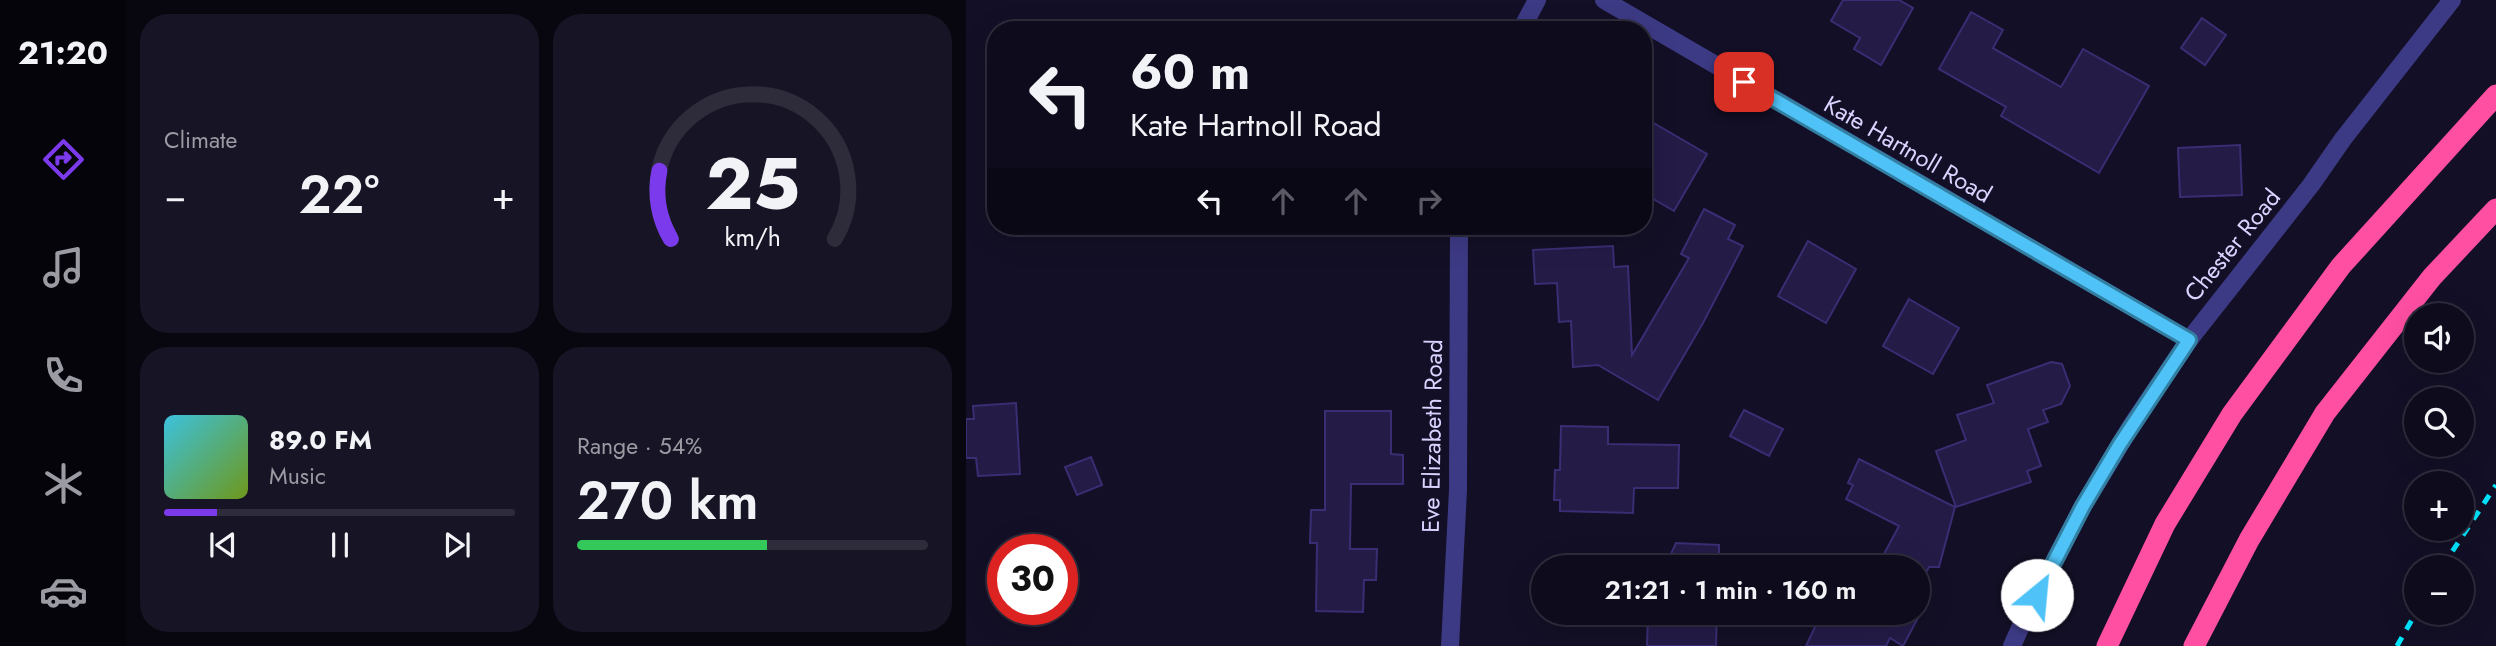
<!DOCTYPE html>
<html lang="en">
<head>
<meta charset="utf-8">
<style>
  body { margin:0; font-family:Jost,sans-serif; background:#171425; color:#f1f3f6; height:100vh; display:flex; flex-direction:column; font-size:26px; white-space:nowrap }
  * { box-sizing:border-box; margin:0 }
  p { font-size:23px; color:#9b9ba3 }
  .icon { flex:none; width:38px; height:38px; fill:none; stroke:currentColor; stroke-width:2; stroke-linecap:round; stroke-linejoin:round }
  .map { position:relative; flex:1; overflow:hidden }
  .drawer { display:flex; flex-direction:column; gap:14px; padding:14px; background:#08060f; width:840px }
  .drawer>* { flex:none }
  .hud { position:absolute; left:21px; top:21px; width:665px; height:214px; border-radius:28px; box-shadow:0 7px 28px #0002,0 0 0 2px #2e2b3b; background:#0e0b1c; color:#f1f3f6; overflow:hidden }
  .fabs { position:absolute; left:1438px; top:303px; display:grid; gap:14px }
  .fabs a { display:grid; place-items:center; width:70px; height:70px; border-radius:50%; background:#0e0b1c; box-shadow:0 7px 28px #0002,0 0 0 2px #2e2b3b; font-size:35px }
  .speed { position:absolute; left:21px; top:534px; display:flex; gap:14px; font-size:35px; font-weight:700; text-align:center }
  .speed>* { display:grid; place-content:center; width:91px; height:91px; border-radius:50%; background:#0e0b1c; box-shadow:0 7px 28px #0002,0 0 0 2px #2e2b3b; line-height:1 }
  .speed .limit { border:10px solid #d22; background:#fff; color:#111 }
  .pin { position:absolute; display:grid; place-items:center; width:60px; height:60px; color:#fff; margin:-30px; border-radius:14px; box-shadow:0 4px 10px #0006 }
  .me { position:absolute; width:77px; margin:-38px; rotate:28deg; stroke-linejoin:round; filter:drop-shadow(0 0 5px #0008) }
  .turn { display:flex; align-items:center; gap:24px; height:147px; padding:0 28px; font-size:32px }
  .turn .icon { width:91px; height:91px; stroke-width:2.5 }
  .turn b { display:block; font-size:49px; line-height:60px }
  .lanes { display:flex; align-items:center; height:66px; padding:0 28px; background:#0003; justify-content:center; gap:35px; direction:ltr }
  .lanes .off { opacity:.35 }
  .big { font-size:52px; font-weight:600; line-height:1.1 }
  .drawer .card { flex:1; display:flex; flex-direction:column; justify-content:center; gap:10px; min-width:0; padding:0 24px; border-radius:28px; background:#171425 }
  .drawer .dial { align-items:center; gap:0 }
  .dial svg { height:182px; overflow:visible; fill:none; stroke:#2e2b3b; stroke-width:7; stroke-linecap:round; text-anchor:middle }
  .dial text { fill:#f1f3f6; stroke:none }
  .song { display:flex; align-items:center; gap:21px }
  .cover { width:84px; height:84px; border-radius:10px; background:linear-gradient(135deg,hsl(190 70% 55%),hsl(80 70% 35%)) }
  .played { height:7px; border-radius:4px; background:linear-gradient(90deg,#7c3aed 15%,#2e2b3b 15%) }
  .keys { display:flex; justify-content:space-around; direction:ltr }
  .heat { display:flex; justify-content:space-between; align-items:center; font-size:38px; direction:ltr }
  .charge { height:10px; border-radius:5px; background:linear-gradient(90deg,#34c759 54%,#2e2b3b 0) }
  .drawer .tiles { flex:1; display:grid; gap:14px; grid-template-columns:repeat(2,1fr) }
  .trip { position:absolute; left:565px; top:555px; width:399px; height:70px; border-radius:35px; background:#0e0b1c; box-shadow:0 7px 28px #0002,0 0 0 2px #2e2b3b; font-weight:600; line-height:70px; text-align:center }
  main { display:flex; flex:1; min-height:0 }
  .tabs { display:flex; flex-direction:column; width:126px; justify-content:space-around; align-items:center; background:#06040b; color:#9b9ba3 }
  .tabs .icon { width:49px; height:49px }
  .tabs .active { color:#7c3aed }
  .tabs b { font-size:32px; color:#f1f3f6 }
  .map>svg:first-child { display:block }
</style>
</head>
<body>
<main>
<nav class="tabs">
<b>21:20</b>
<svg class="icon active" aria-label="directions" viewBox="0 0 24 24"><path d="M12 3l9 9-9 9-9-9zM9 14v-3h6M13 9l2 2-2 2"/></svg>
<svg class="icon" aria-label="music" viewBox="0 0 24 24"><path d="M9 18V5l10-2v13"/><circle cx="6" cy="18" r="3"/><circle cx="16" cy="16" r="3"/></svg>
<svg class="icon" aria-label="phone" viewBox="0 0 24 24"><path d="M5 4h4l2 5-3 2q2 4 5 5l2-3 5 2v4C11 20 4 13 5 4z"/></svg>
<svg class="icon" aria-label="climate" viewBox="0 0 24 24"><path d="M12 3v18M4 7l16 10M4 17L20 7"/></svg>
<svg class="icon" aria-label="car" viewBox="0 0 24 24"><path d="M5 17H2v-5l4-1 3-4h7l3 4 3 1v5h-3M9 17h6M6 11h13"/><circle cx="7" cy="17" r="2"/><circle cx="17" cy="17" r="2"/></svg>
</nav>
<section class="drawer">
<div class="tiles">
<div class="card"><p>Climate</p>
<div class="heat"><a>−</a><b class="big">22°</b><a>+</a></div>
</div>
<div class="card dial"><svg viewBox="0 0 100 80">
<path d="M14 69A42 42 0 1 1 86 69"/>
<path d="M14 69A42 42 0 0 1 9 39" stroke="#7c3aed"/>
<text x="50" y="56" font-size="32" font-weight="700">25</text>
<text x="50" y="72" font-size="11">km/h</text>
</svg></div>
<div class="card">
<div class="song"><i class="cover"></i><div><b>89.0 FM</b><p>Music</p></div></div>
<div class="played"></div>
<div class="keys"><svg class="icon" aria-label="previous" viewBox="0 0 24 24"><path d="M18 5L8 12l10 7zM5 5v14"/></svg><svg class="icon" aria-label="pause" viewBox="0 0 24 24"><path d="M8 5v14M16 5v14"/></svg><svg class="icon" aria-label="next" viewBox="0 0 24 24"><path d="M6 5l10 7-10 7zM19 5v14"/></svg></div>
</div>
<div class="card"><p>Range · 54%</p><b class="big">270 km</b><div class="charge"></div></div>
</div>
</section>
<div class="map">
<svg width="1530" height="646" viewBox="0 0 1530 646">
  <rect width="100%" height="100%" fill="#130f26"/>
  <!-- building -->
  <g fill="#241b47" stroke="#3b2d73" stroke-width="2">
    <path d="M877 0H933L947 8 915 65 888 49 894 38 865 21Z"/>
    <path d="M1005 12 1037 30 1027 48 1095 87 1117 49 1183 86 1133 173 1035 116 1040 107 973 69Z"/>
    <path d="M1236 18 1260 35 1239 65 1215 48Z"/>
    <path d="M686 122 741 154 708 211 677 193V136Z"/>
    <path d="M1274 145 1276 195 1214 197 1212 148Z"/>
    <path d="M738 209 769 225 762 239 777 246 737 323 692 400 632 365 607 367 605 321 593 322 591 283 569 284 567 250 647 246 648 267 662 266 666 355 723 258 715 254Z"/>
    <path d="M842 241 890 269 860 323 812 296Z"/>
    <path d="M943 299 993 328 967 374 917 346Z"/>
    <path d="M1085 362 1096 364 1104 386 1095 404 1077 410 1082 422 1062 429 1075 466 1061 471 1065 482 990 507 970 451 1000 440 991 415 1028 403 1021 385Z"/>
    <path d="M50 403 54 474 12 476 10 458H0V419H8L7 406Z"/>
    <path d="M778 410 817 429 803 456 764 436Z"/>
    <path d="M359 411H425V454L437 455V484H385L384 549H411L410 580H398L397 612 350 611 351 543H344L345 510H359Z"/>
    <path d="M595 426 642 427V444L713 445 712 488H668L667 513 594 511V500H588L589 470H594Z"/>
    <path d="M125 457 136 485 111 495 99 467Z"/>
    <path d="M893 459 989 507 973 567H963L952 587V567H911L933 526 880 499 887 485 882 483Z"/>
    <path d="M710 543 753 545V567H702V560Z"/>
    <path d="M682 612H751L750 646H681Z"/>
    <path d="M856 612H946L953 616 937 646 924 638 920 646H840Z"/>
  </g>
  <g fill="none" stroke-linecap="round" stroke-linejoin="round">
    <!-- minor -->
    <g stroke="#3d3a85" stroke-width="18">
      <path d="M638 0 1223 340"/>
      <path d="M555 30 571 0"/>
      <path d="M484 646 492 490 493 226"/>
      <path d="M1046 646 1059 617 1117 506 1167 423 1223 340 1345 185 1377 139 1486 0"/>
    </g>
    <!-- highway -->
    <g stroke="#ff4fa3" stroke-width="21">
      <path d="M1141 646 1199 524 1266 414 1375 266 1530 95"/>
      <path d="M1228 646 1283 540 1359 413 1466 277 1530 209"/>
    </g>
    <!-- rail -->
    <g stroke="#00e5ff" stroke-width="5" stroke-dasharray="10 9" stroke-linecap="butt">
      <path d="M1476 567 1530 485"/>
      <path d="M1431 646 1451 611"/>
    </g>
  </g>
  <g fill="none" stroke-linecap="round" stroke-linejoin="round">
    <defs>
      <path id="route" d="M778 82 1223 340 1154 444 1117 506 1071 595"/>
    </defs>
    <!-- route casing -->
    <use href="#route" stroke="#337fa1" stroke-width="18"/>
    <!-- route -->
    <use href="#route" stroke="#4fc3f7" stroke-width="12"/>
  </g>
  <g text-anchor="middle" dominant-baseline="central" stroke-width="7" stroke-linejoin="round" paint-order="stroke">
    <!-- street labels -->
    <g font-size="24" fill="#d9d4ff" stroke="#130f26">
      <text transform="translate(942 149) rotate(30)">Kate Hartnoll Road</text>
      <text transform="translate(1266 245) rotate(-51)">Chester Road</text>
      <text transform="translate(466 436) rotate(-89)">Eve Elizabeth Road</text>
    </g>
  </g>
</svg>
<div class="fabs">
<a><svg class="icon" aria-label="sound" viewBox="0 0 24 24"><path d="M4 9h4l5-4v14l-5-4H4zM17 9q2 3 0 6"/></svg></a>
<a><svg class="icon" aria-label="search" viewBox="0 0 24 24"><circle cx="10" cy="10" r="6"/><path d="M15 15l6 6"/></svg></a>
<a>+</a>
<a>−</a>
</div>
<div class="speed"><div class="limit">30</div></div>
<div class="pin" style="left:778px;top:82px;background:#d93025"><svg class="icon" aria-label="arrive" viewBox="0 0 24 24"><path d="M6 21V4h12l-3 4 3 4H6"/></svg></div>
<svg class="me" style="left:1071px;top:595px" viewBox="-20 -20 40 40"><circle r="19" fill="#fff"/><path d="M0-13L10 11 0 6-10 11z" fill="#4fc3f7"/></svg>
<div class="trip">21:21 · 1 min · 160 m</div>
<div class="hud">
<div class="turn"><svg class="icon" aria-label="left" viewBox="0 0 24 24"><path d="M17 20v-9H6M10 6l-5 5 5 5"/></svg><div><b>60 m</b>Kate Hartnoll Road</div></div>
<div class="lanes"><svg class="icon" aria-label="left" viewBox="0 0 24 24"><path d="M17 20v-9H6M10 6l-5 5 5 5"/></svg><svg class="icon off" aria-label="ahead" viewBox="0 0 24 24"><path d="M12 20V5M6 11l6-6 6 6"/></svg><svg class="icon off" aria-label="ahead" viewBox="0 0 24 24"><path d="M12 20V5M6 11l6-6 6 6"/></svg><svg class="icon off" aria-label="right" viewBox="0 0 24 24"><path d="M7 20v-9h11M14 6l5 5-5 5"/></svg></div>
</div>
</div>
</main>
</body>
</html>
